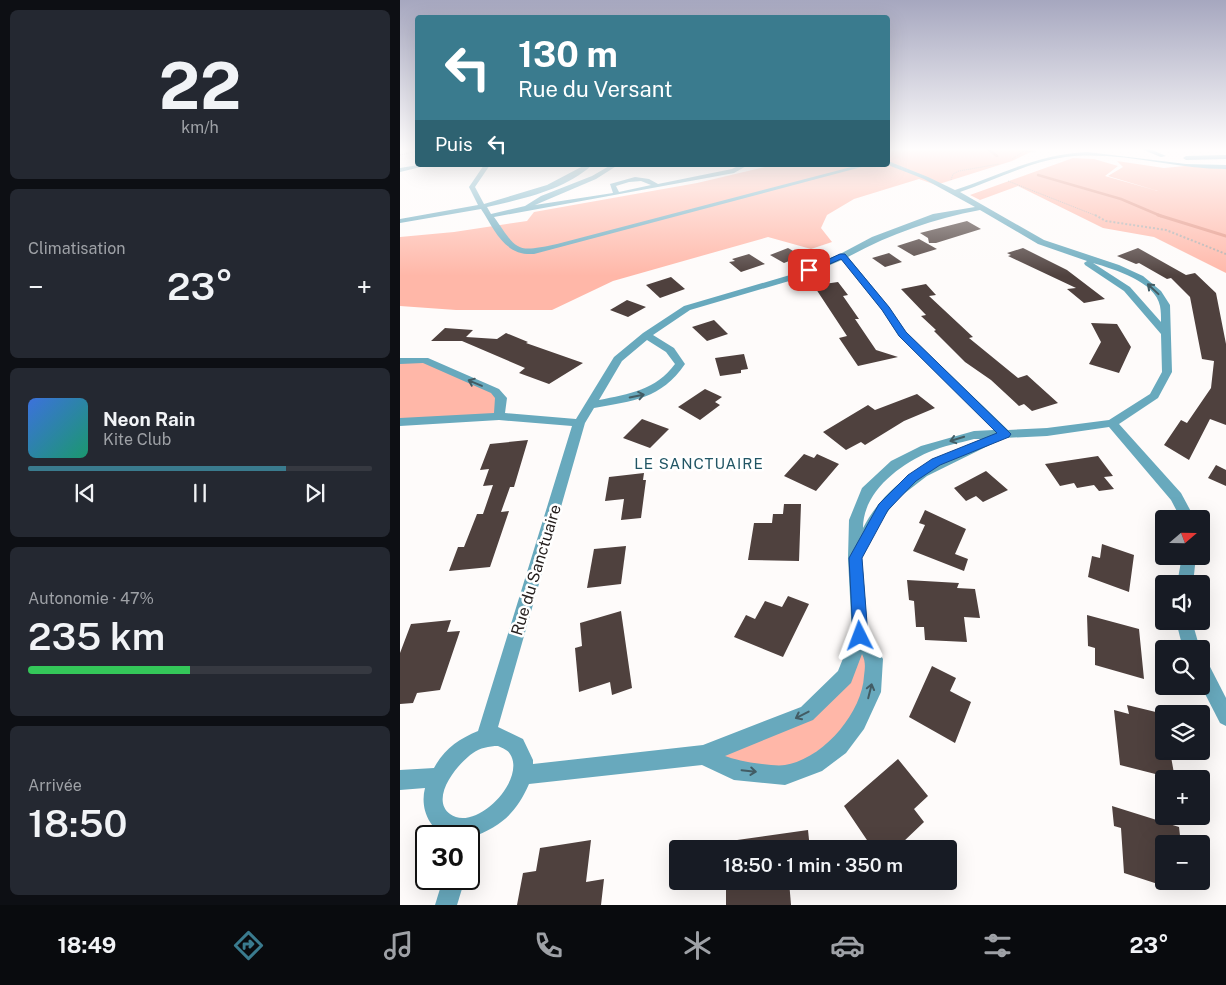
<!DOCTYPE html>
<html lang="fr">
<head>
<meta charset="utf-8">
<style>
  body { margin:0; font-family:"Public Sans",sans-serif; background:#242831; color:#f1f3f6; height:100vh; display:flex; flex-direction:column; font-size:19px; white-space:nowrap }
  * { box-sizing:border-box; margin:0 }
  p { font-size:16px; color:#9ea1a6 }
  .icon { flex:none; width:28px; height:28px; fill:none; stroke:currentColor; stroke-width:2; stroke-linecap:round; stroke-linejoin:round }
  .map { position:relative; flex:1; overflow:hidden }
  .drawer { display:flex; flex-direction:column; gap:10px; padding:10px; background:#0d0f14; width:400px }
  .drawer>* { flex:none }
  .guide { position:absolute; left:15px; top:15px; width:475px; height:152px; border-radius:5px; box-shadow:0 5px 20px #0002; background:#3a7b8e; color:#fff; overflow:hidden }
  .needle { width:32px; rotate:70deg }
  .buttons { position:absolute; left:755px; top:510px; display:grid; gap:10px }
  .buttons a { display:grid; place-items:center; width:55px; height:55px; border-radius:5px; background:#171b24; box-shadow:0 5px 20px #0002; font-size:25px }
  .speed { position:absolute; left:15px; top:825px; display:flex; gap:10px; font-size:25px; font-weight:700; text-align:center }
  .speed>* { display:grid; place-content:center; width:65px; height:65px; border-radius:50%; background:#171b24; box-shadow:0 5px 20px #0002; line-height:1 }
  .speed .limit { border:2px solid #111; border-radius:8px; background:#fff; color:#111 }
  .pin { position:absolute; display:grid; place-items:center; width:42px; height:42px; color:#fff; margin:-21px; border-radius:10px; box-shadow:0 2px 8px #0006 }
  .me { position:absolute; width:55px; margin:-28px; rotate:357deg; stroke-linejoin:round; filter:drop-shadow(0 0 4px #0008) }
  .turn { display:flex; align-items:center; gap:18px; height:105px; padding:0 20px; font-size:22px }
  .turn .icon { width:65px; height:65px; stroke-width:2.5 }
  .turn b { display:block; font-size:35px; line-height:42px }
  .then { display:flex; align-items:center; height:48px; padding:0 20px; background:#0003; gap:10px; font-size:19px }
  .big { font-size:38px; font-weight:600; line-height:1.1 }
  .drawer .card { flex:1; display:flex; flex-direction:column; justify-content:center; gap:8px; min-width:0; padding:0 18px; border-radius:8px; background:#242831 }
  .drawer .dial { align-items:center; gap:0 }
  .dial b { font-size:65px; line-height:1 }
  .song { display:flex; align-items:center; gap:15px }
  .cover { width:60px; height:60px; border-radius:8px; background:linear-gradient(135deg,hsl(220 70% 55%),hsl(160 70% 35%)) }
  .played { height:5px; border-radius:2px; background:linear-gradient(90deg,#3a7b8e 75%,#363941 75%) }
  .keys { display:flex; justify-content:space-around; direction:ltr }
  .heat { display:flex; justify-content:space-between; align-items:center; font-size:28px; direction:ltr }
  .charge { height:8px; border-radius:4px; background:linear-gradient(90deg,#34c759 47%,#363941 0) }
  .trip { position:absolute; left:269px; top:840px; width:288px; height:50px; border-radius:5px; background:#171b24; box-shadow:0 5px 20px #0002; font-weight:600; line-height:50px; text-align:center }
  .menu { display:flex; height:80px; justify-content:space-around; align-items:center; background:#090b0e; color:#9ea1a6 }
  .menu .icon { width:35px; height:35px }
  .menu .selected { color:#3a7b8e }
  .menu b { font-size:22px; color:#f1f3f6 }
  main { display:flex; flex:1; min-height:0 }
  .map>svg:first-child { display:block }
</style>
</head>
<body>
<main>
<section class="drawer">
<div class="card dial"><b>22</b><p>km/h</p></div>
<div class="card"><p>Climatisation</p>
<div class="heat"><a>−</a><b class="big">23°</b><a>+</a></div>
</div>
<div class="card">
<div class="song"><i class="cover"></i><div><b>Neon Rain</b><p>Kite Club</p></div></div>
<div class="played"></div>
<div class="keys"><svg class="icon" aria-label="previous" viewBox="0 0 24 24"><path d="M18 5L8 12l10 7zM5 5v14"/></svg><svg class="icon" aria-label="pause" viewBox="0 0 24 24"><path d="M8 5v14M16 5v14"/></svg><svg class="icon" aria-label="next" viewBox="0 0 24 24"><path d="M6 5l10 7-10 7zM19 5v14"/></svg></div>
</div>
<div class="card"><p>Autonomie · 47%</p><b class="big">235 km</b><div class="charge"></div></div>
<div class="card"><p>Arrivée</p><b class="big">18:50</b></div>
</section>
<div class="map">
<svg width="826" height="905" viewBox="0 0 826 905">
  <rect width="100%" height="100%" fill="#fefbfa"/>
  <!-- green -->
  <g fill="#ffb7a8">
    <path d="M488 149H637L612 161 536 185 519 179 454 199 427 215 421 228 432 242 411 249 368 237 213 281 152 310H56L0 306V237L54 232 127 221 134 212 297 183 374 165H488Z"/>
    <path d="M673 158 694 159 718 166 705 176 758 191 708 176 723 167 717 161 764 168 785 166 826 169V273L754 237 703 228 618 186 580 200 570 195Z"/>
    <path d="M24 360 95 391 99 416 0 422V361Z"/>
    <path d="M460 636 474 659 457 722 385 775 303 755 407 713 445 677Z"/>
  </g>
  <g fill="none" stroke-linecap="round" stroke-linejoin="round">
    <!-- stream-far1 -->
    <g stroke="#e49382" stroke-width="2.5">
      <path d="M588 149 597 156"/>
      <path d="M638 175 721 199 761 216"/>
    </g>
    <!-- stream -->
    <path stroke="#e49382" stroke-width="3" d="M758 215 826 236"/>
  </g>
  <!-- building -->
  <g fill="#4f413e">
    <path d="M567 221 581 229 536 243H529L528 238 520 233Z"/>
    <path d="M519 239 537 249 514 256 497 246Z"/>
    <path d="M388 248 402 256 384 263 370 255Z"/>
    <path d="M623 248 667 270 705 299 684 303 667 289 676 288 608 256 611 255 607 253Z"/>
    <path d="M738 248 786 275 795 273 816 293 826 344V425L810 419 789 460 764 445 781 420 787 423 811 388 814 361 802 359 790 297 771 278 767 279 739 263 736 264 717 256Z"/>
    <path d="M489 253 502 262 485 267 472 258Z"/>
    <path d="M349 254 365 264 341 272 329 262 335 261 332 259Z"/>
    <path d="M271 277 285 289 260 298 246 285Z"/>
    <path d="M438 282 448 295 443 296 459 319H455L476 350 498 357 458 366 439 338 447 336 416 289 426 287 424 284Z"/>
    <path d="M526 284 536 295 529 296 573 337 569 338 618 378 627 375 658 403 632 411 624 404 619 406 591 380 565 362 534 331 536 330 521 316 526 315 501 289Z"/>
    <path d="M227 300 246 307 228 317 210 310Z"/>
    <path d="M314 320 328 334 307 341 292 327Z"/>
    <path d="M691 323 717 324 731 347 719 373 689 364 701 342Z"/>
    <path d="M45 328 73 330 66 337 97 339 106 333 128 342 126 343 183 363 149 384 119 373 125 368 62 341H31Z"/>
    <path d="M344 354 348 369 341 370V373L320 376 315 358Z"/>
    <path d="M305 389 322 397 315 402 320 405 300 420 278 407Z"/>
    <path d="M517 394 535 408 504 421 465 445 461 442 446 450 423 432 468 405 475 410Z"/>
    <path d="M242 419 269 429 250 448 223 438Z"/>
    <path d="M128 440 114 487H110L101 512 109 511 90 567 49 571 58 547H64L77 514H83L93 485 83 486 89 469 80 470 90 444Z"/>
    <path d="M404 454 414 458 417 454 439 464 416 491 384 476Z"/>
    <path d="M698 456 713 476 704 477 714 489 699 491 694 485 677 488 674 483 660 486 645 464Z"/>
    <path d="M816 465 826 470V486L808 478Z"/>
    <path d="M586 471 608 490 583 502 576 496 566 501 554 488Z"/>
    <path d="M244 473 243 480H246L241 518 221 520 224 499 205 501 209 477Z"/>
    <path d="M384 504H401L399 561 348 560 354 523H372L373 514H383Z"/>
    <path d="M525 510 566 529 555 554 568 559 564 571 513 551 525 525 519 523Z"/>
    <path d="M702 544 734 555 729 592 688 577 692 556 700 558Z"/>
    <path d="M226 546 221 584 187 588 194 549Z"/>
    <path d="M507 580 559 583 557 588 575 589 580 618 564 617 567 642 525 640 524 627H516L514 601 509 600Z"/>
    <path d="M388 596 409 604 383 657 334 637 346 615 355 619 365 601 382 607Z"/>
    <path d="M221 611 232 688 212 695 210 682 179 692 175 648 182 646 180 623Z"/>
    <path d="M687 615 739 629 744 679 695 665V648L688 646Z"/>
    <path d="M51 620 47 632 60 631 40 690 17 693 13 703 0 704V653L11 624Z"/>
    <path d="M532 666 556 678 550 691 571 702 555 743 509 717Z"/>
    <path d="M727 705 764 714V751H770L775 779 720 765 714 710 729 714Z"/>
    <path d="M498 759 528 796 514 809 524 822 502 843 507 849H491L486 841 477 849H473L444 806Z"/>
    <path d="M712 806 779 827 781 844H764V886L724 873 721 828 714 826Z"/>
    <path d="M408 830 410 849H331L330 841Z"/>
    <path d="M191 840 186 882 204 879 201 905H117L123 873 136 871 140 848Z"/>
    <path d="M326 881H389L391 905H326Z"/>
  </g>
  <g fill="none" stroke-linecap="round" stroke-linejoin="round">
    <!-- path-far1 -->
    <g stroke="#b1adac" stroke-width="1" stroke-dasharray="1 1" stroke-linecap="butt">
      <path d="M0 155 18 151"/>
      <path d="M612 159 624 151 636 152"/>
      <path d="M551 180 553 174 559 171 599 164"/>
      <path d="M608 181 697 216"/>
    </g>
    <!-- path -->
    <path stroke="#b1adac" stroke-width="2" stroke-dasharray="2 2" stroke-linecap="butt" d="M695 215 706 221 766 230 826 254"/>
    <!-- minor -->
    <g fill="#68a9bd" fill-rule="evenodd">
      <path d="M741 149H750L766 156 761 157Z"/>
      <path d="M687 152 786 164 826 165V169C773 169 719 150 665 157 629 162 595 180 560 192L644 240 719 265 743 276 761 291 770 305 772 372 758 398 719 424 781 493 795 519H781L771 500 709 427 647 436 604 438 527 476 501 496 489 510 478 525 462 558 468 634 483 659 481 692 464 729 446 753 422 771 385 785 334 780 302 765 129 784C115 815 101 826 70 838L69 836C63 836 55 837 49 836 28 830 20 807 25 788L0 790V770L34 768C44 749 59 739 78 731L172 426 99 420 0 426V418L94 413 95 398 91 393 23 363 0 364V358H28L99 389 107 398 105 413 176 419 214 357 243 333 284 306 390 275 440 254 472 237 533 214 575 207 524 179 488 165V161L528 177 555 190C599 175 639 154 687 152ZM580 210 638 244 687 261 684 263 685 265 724 291 761 334 762 372 750 394 709 420 647 428 608 430 506 332 489 307 448 257C490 234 533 219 580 210ZM442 260 482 310 499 336 594 430 574 431 521 446 491 461 462 488 449 520 448 558 452 636 438 671 401 707 303 745 133 764V760L123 739 98 727 185 423 194 408C233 401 261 399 285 364L274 348 253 335 290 310 396 279ZM693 263C714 269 756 282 760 306 761 311 761 317 761 322L730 287ZM247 340 266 352 275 364C256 390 229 394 199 400L222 361ZM574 439H582C534 458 488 480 463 528 463 492 499 465 529 452 543 446 559 443 574 439ZM462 654C466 662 465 668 464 676 462 713 423 759 385 765 373 767 337 761 325 756L413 720 451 683ZM98 746C102 748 108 750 110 754 127 780 75 833 50 814 29 798 58 763 73 753 80 748 89 746 98 746Z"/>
      <path d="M826 155V159L786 160 783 158 786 156Z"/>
      <path d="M18 165H29L0 172V168Z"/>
      <path d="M84 165H90L75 187 84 204 147 185 185 165H192C165 190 122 199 87 207L91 214 125 206 141 196 192 176 211 165H218L196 179 135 205 213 193 210 184 235 177 249 179 258 184 332 169 340 165H348L334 173 94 217C118 251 115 253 157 244L459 165H469L134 254C104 256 95 230 81 209L0 223V219L78 205 69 187ZM241 181 251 185 219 192 216 186 229 182Z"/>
      <path d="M782 556H796L793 584H777Z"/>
      <path d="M776 621H792L800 649H783Z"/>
      <path d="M801 659 807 661 826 698V726L820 723 801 686Z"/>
      <path d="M43 879H65L57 905H35Z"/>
    </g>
  </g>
  <!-- one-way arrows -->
  <defs><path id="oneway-shaft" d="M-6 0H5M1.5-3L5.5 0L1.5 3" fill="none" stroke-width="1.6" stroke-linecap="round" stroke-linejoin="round" transform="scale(1.25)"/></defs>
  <g stroke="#425c64">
    <use href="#oneway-shaft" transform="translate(753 289) rotate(-137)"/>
    <use href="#oneway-shaft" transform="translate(75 383) rotate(-157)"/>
    <use href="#oneway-shaft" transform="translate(237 396) rotate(-11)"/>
    <use href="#oneway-shaft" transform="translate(557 439) rotate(163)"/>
    <use href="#oneway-shaft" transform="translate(470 691) rotate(-76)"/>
    <use href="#oneway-shaft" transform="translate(402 715) rotate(153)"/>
    <use href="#oneway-shaft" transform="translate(349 771) rotate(6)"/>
  </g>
  <!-- sky -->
  <linearGradient id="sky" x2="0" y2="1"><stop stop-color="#a6a7bf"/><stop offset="0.54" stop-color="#fffdfd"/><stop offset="1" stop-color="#fffdfd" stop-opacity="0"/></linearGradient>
  <rect width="826" height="276" fill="url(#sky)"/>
  <!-- route -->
  <path fill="#1a73e8" stroke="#114b97" d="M440 254H445L489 307 506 332 611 434 609 437 540 465 516 481 488 510 462 558 468 636 466 641 460 643 455 641 453 636 449 558 479 504 508 475 532 459 597 433 499 336 482 310 441 259 412 272 405 270Z"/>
  <g text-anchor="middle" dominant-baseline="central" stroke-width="5" stroke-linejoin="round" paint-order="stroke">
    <!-- neighbourhood labels -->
    <g font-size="15" letter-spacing="1" fill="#215564" stroke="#fff">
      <text x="299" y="463">LE SANCTUAIRE</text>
    </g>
    <!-- near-street labels -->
    <g font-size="16" fill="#231d1c" stroke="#fff">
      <text transform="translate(136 570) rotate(-73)">Rue du Sanctuaire</text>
    </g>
  </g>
</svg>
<div class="buttons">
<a><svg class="needle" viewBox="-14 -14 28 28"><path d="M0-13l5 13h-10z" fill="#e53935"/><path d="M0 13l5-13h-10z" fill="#9ea1a6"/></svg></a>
<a><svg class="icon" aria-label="sound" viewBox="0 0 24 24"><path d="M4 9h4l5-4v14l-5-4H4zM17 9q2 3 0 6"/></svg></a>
<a><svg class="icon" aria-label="search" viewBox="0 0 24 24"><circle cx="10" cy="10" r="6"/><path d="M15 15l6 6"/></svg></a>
<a><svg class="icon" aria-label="layers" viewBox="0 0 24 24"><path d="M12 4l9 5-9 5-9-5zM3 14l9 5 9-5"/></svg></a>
<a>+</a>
<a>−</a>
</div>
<div class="speed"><div class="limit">30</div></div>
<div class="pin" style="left:409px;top:270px;background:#d93025"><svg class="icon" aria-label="arrive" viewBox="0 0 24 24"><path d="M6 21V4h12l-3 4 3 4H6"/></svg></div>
<svg class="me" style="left:460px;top:636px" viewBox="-20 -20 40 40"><path d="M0-17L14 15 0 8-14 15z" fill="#1a73e8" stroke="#fff" stroke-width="4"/></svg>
<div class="trip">18:50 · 1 min · 350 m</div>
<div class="guide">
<div class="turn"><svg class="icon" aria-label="left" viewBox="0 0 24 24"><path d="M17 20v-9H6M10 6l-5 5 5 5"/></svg><div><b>130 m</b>Rue du Versant</div></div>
<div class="then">Puis<svg class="icon" aria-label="left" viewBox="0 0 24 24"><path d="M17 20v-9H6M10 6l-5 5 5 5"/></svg></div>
</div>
</div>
</main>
<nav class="menu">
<b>18:49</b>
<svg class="icon selected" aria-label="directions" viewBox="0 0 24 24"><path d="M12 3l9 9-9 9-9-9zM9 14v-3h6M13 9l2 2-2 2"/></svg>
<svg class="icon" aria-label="music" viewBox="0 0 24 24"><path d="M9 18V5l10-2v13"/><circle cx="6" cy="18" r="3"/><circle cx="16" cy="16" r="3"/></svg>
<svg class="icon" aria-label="phone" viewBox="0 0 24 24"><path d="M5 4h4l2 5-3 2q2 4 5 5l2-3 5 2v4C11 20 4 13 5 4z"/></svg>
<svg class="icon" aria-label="climate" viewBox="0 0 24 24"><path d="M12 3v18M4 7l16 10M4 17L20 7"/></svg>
<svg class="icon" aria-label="car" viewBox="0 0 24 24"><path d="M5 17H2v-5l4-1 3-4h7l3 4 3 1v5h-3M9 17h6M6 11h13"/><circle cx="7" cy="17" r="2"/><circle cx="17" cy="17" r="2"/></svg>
<svg class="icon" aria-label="filters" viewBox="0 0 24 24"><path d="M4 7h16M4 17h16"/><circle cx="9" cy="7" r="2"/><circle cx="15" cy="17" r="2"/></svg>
<b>23°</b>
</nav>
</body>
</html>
